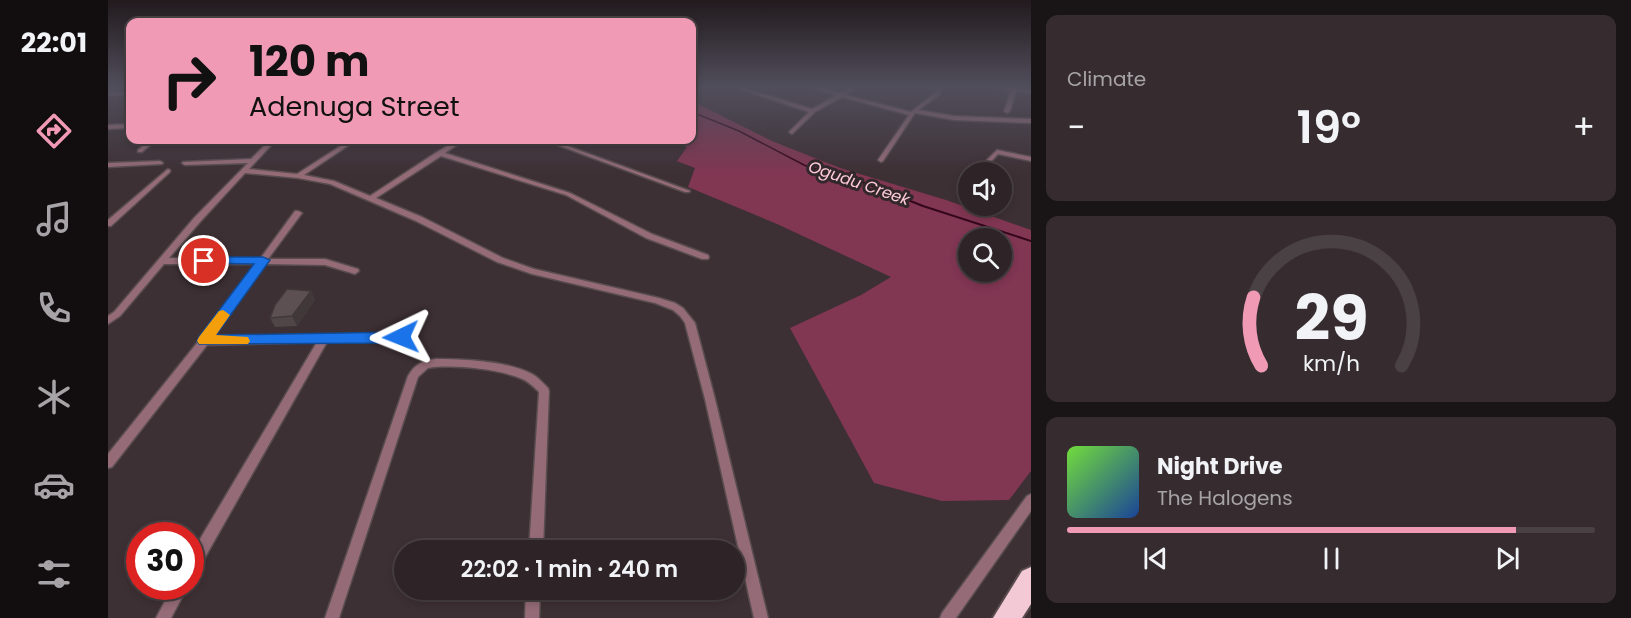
<!DOCTYPE html>
<html lang="en">
<head>
<meta charset="utf-8">
<style>
  body { margin:0; font-family:Poppins,sans-serif; background:#362c2f; color:#f1f3f6; height:100vh; display:flex; flex-direction:column; font-size:22px; white-space:nowrap }
  * { box-sizing:border-box; margin:0 }
  p { font-size:20px; color:#a7a4a7 }
  .icon { flex:none; width:33px; height:33px; fill:none; stroke:currentColor; stroke-width:2; stroke-linecap:round; stroke-linejoin:round }
  .map { position:relative; flex:1; overflow:hidden }
  .details { display:flex; flex-direction:column; gap:15px; padding:15px; background:#191415; width:600px }
  .details>* { flex:none }
  .banner { position:absolute; left:18px; top:18px; width:570px; height:126px; border-radius:12px; box-shadow:0 3px 9px #0003,0 0 0 2px #494144; background:#f09ab6; color:#111; overflow:hidden }
  .controls { position:absolute; left:850px; top:162px; display:grid; gap:12px }
  .controls a { display:grid; place-items:center; width:54px; height:54px; border-radius:50%; background:#2e2427; box-shadow:0 3px 9px #0003,0 0 0 2px #494144; font-size:30px }
  .speed { position:absolute; left:18px; top:522px; display:flex; gap:12px; font-size:30px; font-weight:700; text-align:center }
  .speed>* { display:grid; place-content:center; width:78px; height:78px; border-radius:50%; background:#2e2427; box-shadow:0 3px 9px #0003,0 0 0 2px #494144; line-height:1 }
  .speed .limit { border:9px solid #d22; background:#fff; color:#111 }
  .pin { position:absolute; display:grid; place-items:center; width:51px; height:51px; color:#fff; margin:-26px; border:3px solid #fff; border-radius:50%; box-shadow:0 2px 6px #0007 }
  .me { position:absolute; width:66px; margin:-33px; rotate:268deg; stroke-linejoin:round; filter:drop-shadow(0 0 4px #0008) }
  .turn { display:flex; align-items:center; gap:21px; height:126px; padding:0 24px; font-size:27px }
  .turn .icon { width:78px; height:78px; stroke-width:2.5 }
  .turn b { display:block; font-size:42px; line-height:51px }
  .big { font-size:45px; font-weight:600; line-height:1.1 }
  .details .widget { flex:1; display:flex; flex-direction:column; justify-content:center; gap:9px; min-width:0; padding:0 21px; border-radius:12px; background:#362c2f }
  .details .dial { align-items:center; gap:0 }
  .dial svg { height:156px; overflow:visible; fill:none; stroke:#494144; stroke-width:7; stroke-linecap:round; text-anchor:middle }
  .dial text { fill:#f1f3f6; stroke:none }
  .song { display:flex; align-items:center; gap:18px }
  .cover { width:72px; height:72px; border-radius:9px; background:linear-gradient(135deg,hsl(100 70% 55%),hsl(220 70% 35%)) }
  .played { height:6px; border-radius:3px; background:linear-gradient(90deg,#f09ab6 85%,#494144 85%) }
  .keys { display:flex; justify-content:space-around; direction:ltr }
  .heat { display:flex; justify-content:space-between; align-items:center; font-size:33px; direction:ltr }
  .trip { position:absolute; left:286px; top:540px; width:351px; height:60px; border-radius:30px; background:#2e2427; box-shadow:0 3px 9px #0003,0 0 0 2px #494144; font-weight:600; line-height:60px; text-align:center }
  main { display:flex; flex:1; min-height:0 }
  .tabs { display:flex; flex-direction:column; width:108px; justify-content:space-around; align-items:center; background:#120e10; color:#a7a4a7 }
  .tabs .icon { width:42px; height:42px }
  .tabs .on { color:#f09ab6 }
  .tabs b { font-size:27px; color:#f1f3f6 }
  .map>svg:first-child { display:block }
</style>
</head>
<body>
<main>
<nav class="tabs">
<b>22:01</b>
<svg class="icon on" aria-label="directions" viewBox="0 0 24 24"><path d="M12 3l9 9-9 9-9-9zM9 14v-3h6M13 9l2 2-2 2"/></svg>
<svg class="icon" aria-label="music" viewBox="0 0 24 24"><path d="M9 18V5l10-2v13"/><circle cx="6" cy="18" r="3"/><circle cx="16" cy="16" r="3"/></svg>
<svg class="icon" aria-label="phone" viewBox="0 0 24 24"><path d="M5 4h4l2 5-3 2q2 4 5 5l2-3 5 2v4C11 20 4 13 5 4z"/></svg>
<svg class="icon" aria-label="climate" viewBox="0 0 24 24"><path d="M12 3v18M4 7l16 10M4 17L20 7"/></svg>
<svg class="icon" aria-label="car" viewBox="0 0 24 24"><path d="M5 17H2v-5l4-1 3-4h7l3 4 3 1v5h-3M9 17h6M6 11h13"/><circle cx="7" cy="17" r="2"/><circle cx="17" cy="17" r="2"/></svg>
<svg class="icon" aria-label="filters" viewBox="0 0 24 24"><path d="M4 7h16M4 17h16"/><circle cx="9" cy="7" r="2"/><circle cx="15" cy="17" r="2"/></svg>
</nav>
<div class="map">
<svg width="923" height="618" viewBox="0 0 923 618">
  <rect width="100%" height="100%" fill="#3d3034"/>
  <!-- green -->
  <path fill="#813652" fill-rule="evenodd" d="M584 101 664 141 732 168 838 200 923 230V471L901 500 834 501 766 483 682 328 753 295 783 277 669 224 580 187 587 168 569 161 579 147 563 140H584ZM861 238H894V272H861Z"/>
  <g fill="none" stroke-linecap="round" stroke-linejoin="round">
    <!-- stream-far1 -->
    <path stroke="#34071a" stroke-width="1.5" d="M584 112 631 131 698 166 717 171"/>
    <!-- stream -->
    <path stroke="#34071a" stroke-width="2" d="M711 170 757 183 815 206 923 241"/>
    <defs>
      <g id="street">
        <path d="M625 87H633L704 109 729 95 700 87H708L732 93 743 87H749L737 95 803 112 827 93 830 87H835L831 95 810 110 846 116 923 119V123L846 120 807 113 775 161 773 162 770 160 801 115 734 97 707 112 684 134 681 132 701 112Z"/>
        <path d="M886 87H899L923 91V93L908 91 902 111 899 113 896 111 903 91Z"/>
        <path d="M22 92V94L0 95V93Z"/>
        <path d="M22 124V128L0 129V125Z"/>
        <path d="M42 140H48L34 152H30V150Z"/>
        <path d="M162 140H168L141 169 189 174 242 140H248L247 141 196 175 226 181 262 196 329 152 350 140H356L337 153 462 193 544 234 600 255 601 257 600 259H594L538 238 458 195 333 156 268 198 314 217 395 258 426 269 551 298 567 303 575 308 587 323 607 399 660 618H646L597 399 577 323 572 316 565 310 547 303 424 274 389 262 308 221 222 184 190 178 137 173 92 222 61 258 152 259 187 211H190L194 213 160 259H217L250 269 251 271 247 274 217 265 157 264 104 337 293 334 296 335 298 337 296 339 293 340 219 342 87 575 82 577V556L209 342 99 345 4 467 0 468V454L93 338 148 264H56L12 316 0 324V316L6 312 86 218 140 163 77 165 74 163 75 162 143 159Z"/>
        <path d="M436 140H443L582 191 581 192H577Z"/>
        <path d="M889 150 923 157V161L890 154 879 166 878 172H872L874 165Z"/>
        <path d="M52 161 55 163 54 164 0 167V163Z"/>
        <path d="M60 169 62 170V172L3 226H0V220Z"/>
        <path d="M328 359C354 359 398 361 422 373 429 376 434 382 440 388L441 391 435 550H421L431 392C425 386 420 381 412 378 389 369 344 364 320 368L310 377 231 618H217L300 376C307 364 314 361 328 359Z"/>
        <path d="M923 494V511L848 618H832L834 613 919 496Z"/>
        <path d="M65 586H80L63 618H48Z"/>
        <path d="M418 590H432L431 618H417Z"/>
      </g>
      <path id="highway" d="M923 567V604L914 618H885L914 571Z"/>
    </defs>
    <!-- street casing -->
    <use href="#street" stroke="#584c4f" stroke-width="3"/>
    <!-- highway casing -->
    <use href="#highway" stroke="#584c4f" stroke-width="4"/>
    <!-- street -->
    <use href="#street" fill="#946b77" fill-rule="evenodd"/>
    <!-- highway -->
    <use href="#highway" fill="#f2c9d5" fill-rule="evenodd"/>
  </g>
  <!-- wall -->
  <path fill="#504547" d="M203 291 207 300 189 326 167 327 162 318Z"/>
  <!-- shaded-wall -->
  <path fill="#41383a" d="M203 291 207 300 189 326 184 316Z"/>
  <!-- building -->
  <path fill="#5d5053" stroke="#41383a" stroke-width="1.5" d="M179 289 203 291 184 316 162 318 167 305Z"/>
  <!-- sky -->
  <linearGradient id="sky" x2="0" y2="1"><stop stop-color="#221a1d"/><stop offset="0.5" stop-color="#514e5c"/><stop offset="1" stop-color="#514e5c" stop-opacity="0"/></linearGradient>
  <rect width="923" height="174" fill="url(#sky)"/>
  <!-- route -->
  <path fill="#1a73e8" stroke="#114b97" stroke-width="1.5" d="M96 257H155L162 260 108 335 293 332 300 337 293 343 91 344 89 341 91 337 146 264 91 263V258Z"/>
  <!-- slow -->
  <path fill="#f59e0b" d="M115 310 122 315 108 335 140 337 142 341 140 344H91L89 341 91 337 111 311Z"/>
  <g text-anchor="middle" dominant-baseline="central" stroke-width="6" stroke-linejoin="round" paint-order="stroke">
    <!-- far-water labels -->
    <g font-size="16" font-style="italic" fill="#ffcbda" stroke="#32272a">
      <text transform="translate(751 183) rotate(19)">Ogudu Creek</text>
    </g>
  </g>
</svg>
<div class="controls">
<a><svg class="icon" aria-label="sound" viewBox="0 0 24 24"><path d="M4 9h4l5-4v14l-5-4H4zM17 9q2 3 0 6"/></svg></a>
<a><svg class="icon" aria-label="search" viewBox="0 0 24 24"><circle cx="10" cy="10" r="6"/><path d="M15 15l6 6"/></svg></a>
</div>
<div class="speed"><div class="limit">30</div></div>
<div class="pin" style="left:96px;top:261px;background:#d93025"><svg class="icon" aria-label="arrive" viewBox="0 0 24 24"><path d="M6 21V4h12l-3 4 3 4H6"/></svg></div>
<svg class="me" style="left:293px;top:337px" viewBox="-20 -20 40 40"><path d="M0-17L14 15 0 8-14 15z" fill="#1a73e8" stroke="#fff" stroke-width="4"/></svg>
<div class="trip">22:02 · 1 min · 240 m</div>
<div class="banner">
<div class="turn"><svg class="icon" aria-label="right" viewBox="0 0 24 24"><path d="M7 20v-9h11M14 6l5 5-5 5"/></svg><div><b>120 m</b>Adenuga Street</div></div>
</div>
</div>
<section class="details">
<div class="widget"><p>Climate</p>
<div class="heat"><a>−</a><b class="big">19°</b><a>+</a></div>
</div>
<div class="widget dial"><svg viewBox="0 0 100 80">
<path d="M14 69A42 42 0 1 1 86 69"/>
<path d="M14 69A42 42 0 0 1 10 34" stroke="#f09ab6"/>
<text x="50" y="56" font-size="32" font-weight="700">29</text>
<text x="50" y="72" font-size="11">km/h</text>
</svg></div>
<div class="widget">
<div class="song"><i class="cover"></i><div><b>Night Drive</b><p>The Halogens</p></div></div>
<div class="played"></div>
<div class="keys"><svg class="icon" aria-label="previous" viewBox="0 0 24 24"><path d="M18 5L8 12l10 7zM5 5v14"/></svg><svg class="icon" aria-label="pause" viewBox="0 0 24 24"><path d="M8 5v14M16 5v14"/></svg><svg class="icon" aria-label="next" viewBox="0 0 24 24"><path d="M6 5l10 7-10 7zM19 5v14"/></svg></div>
</div>
</section>
</main>
</body>
</html>
